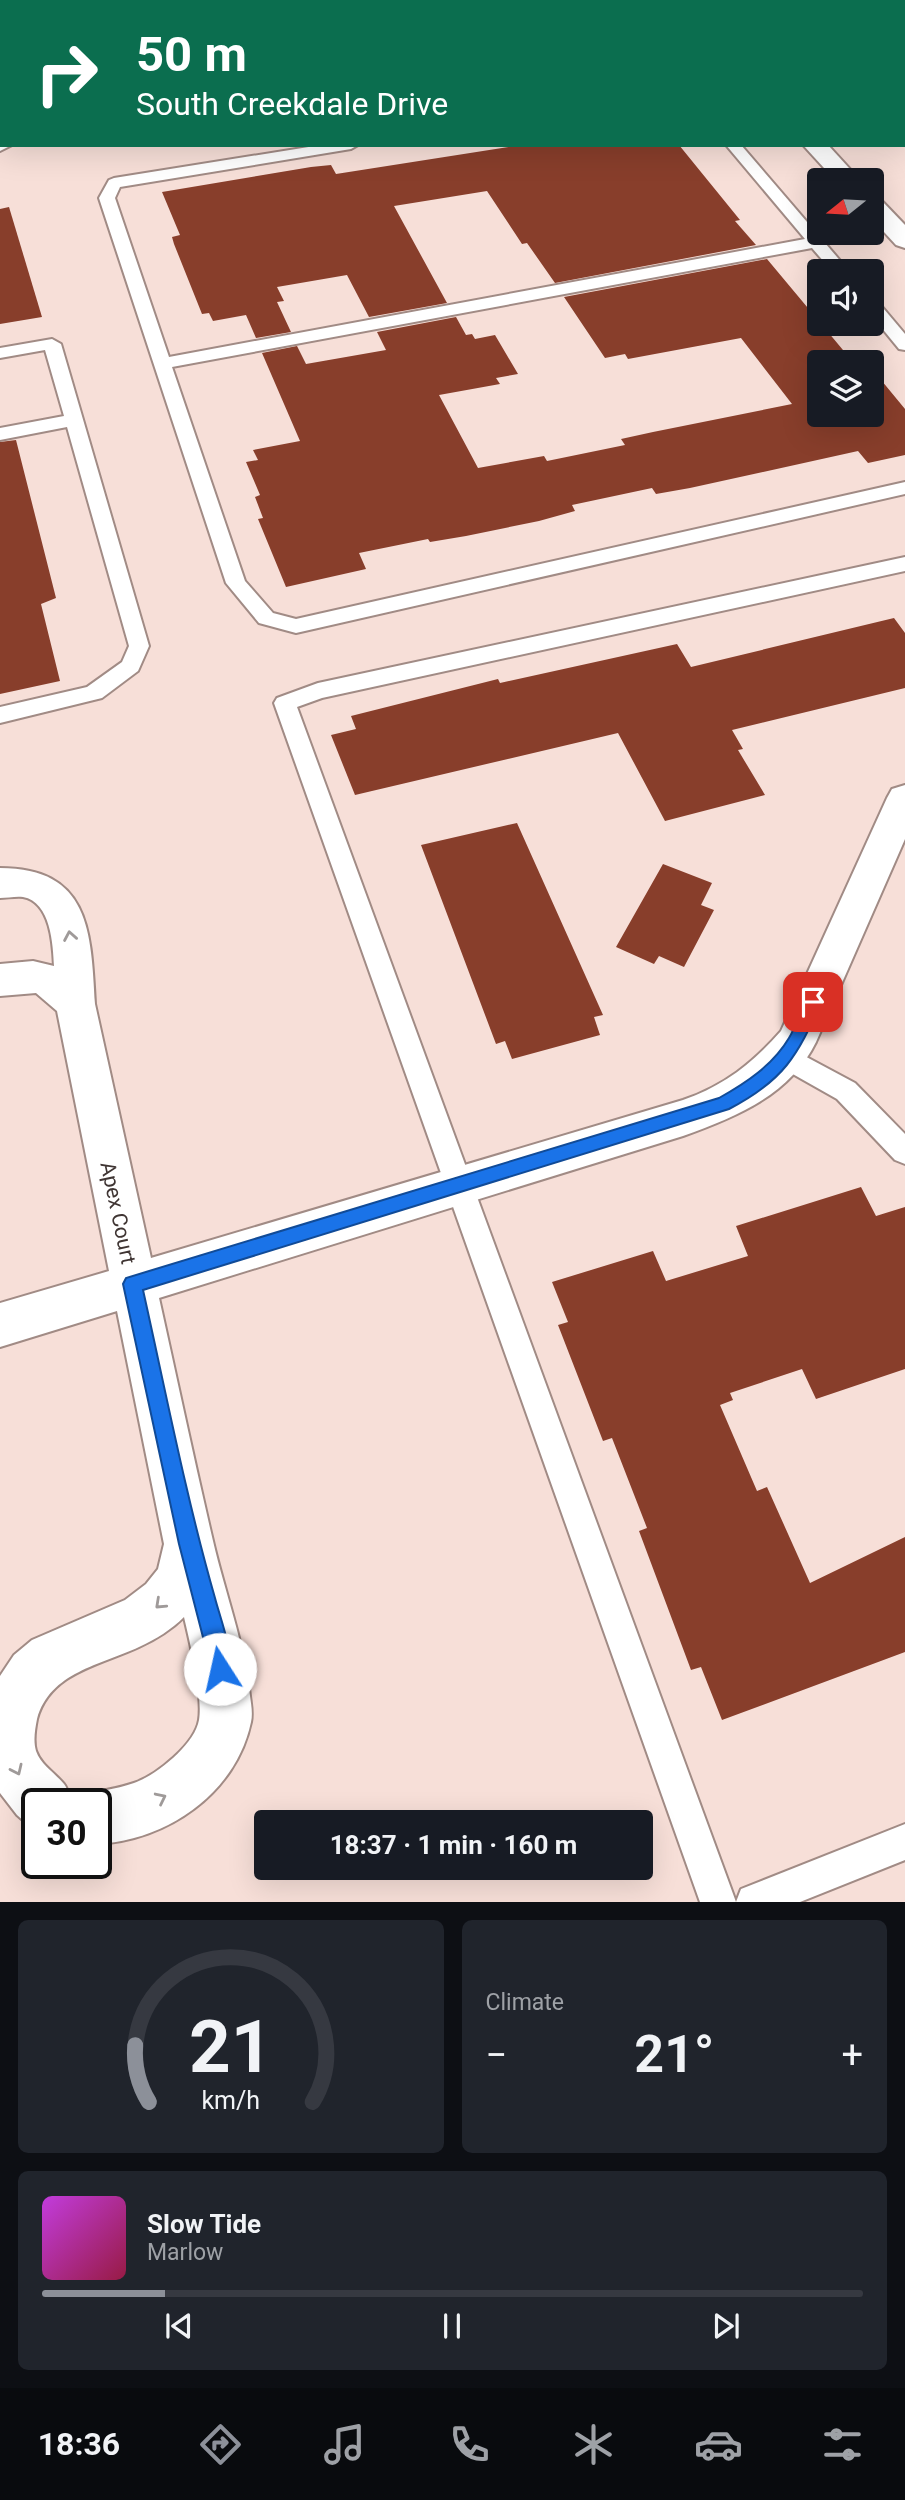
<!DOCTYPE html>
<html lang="en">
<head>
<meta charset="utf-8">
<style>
  body { margin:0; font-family:Roboto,sans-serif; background:#20242c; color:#f1f3f6; height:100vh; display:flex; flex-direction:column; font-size:26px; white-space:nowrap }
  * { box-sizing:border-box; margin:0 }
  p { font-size:23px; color:#9ea1a6 }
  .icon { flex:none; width:38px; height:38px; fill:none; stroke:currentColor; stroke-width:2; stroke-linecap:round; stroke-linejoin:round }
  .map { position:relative; height:1902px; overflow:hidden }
  .side { display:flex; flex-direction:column; gap:18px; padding:18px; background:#0d0f14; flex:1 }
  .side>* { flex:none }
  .top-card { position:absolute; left:0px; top:0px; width:906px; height:147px; box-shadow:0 7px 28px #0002; background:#0b6e4f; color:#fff; overflow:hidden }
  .needle { width:46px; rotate:252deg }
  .fabs { position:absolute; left:807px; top:168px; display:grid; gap:14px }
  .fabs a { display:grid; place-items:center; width:77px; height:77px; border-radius:7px; background:#171b24; box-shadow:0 7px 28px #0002; font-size:35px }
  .speed { position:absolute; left:21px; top:1788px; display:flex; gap:14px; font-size:35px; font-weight:700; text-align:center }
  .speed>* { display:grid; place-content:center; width:91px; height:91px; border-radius:50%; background:#171b24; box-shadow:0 7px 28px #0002; line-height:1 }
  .speed .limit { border:4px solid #111; border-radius:10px; background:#fff; color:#111 }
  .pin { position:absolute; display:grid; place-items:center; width:60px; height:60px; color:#fff; margin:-30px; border-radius:14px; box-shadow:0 4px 10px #0006 }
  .me { position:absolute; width:77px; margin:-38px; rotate:350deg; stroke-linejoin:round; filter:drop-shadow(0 0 5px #0008) }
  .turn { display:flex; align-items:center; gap:24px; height:147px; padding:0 21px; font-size:32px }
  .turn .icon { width:91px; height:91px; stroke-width:2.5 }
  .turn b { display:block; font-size:49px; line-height:60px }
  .big { font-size:52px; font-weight:700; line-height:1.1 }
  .side .card { flex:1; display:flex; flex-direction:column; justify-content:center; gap:10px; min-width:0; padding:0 24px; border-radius:10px; background:#20242c }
  .side .dial { align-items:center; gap:0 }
  .dial svg { height:182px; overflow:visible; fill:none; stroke:#363941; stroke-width:7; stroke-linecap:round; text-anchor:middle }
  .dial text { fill:#f1f3f6; stroke:none }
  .song { display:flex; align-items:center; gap:21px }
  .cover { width:84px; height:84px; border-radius:10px; background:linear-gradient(135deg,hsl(290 70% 55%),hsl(340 70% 35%)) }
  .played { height:7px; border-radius:4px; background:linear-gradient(90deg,#8c9099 15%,#363941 15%) }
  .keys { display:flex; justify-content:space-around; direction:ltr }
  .heat { display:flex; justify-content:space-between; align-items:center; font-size:38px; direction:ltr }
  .side .tiles { flex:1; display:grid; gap:18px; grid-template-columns:1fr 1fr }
  .card:last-child { grid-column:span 2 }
  .trip { position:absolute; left:254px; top:1810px; width:399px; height:70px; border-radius:7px; background:#171b24; box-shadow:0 7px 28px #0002; font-weight:700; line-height:70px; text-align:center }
  .tabs { display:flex; height:112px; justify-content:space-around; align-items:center; background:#090b0e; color:#9ea1a6 }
  .tabs .icon { width:49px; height:49px }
  .tabs .active { color:#8c9099 }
  .tabs b { font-size:32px; color:#f1f3f6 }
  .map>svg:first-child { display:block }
</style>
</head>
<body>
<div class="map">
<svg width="905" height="1902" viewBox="0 0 905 1902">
  <rect width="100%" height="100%" fill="#f7dfd8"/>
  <!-- building -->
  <g fill="#883e2b">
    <path d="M521 145H679L740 220 735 221 756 245 555 283 527 243 522 244 487 191 394 206 447 303 369 317 347 275 277 287 284 301 277 302 291 332 256 338 246 315 213 321 209 313 202 314 174 244 172 237 180 235 162 192 311 167 331 165 336 174Z"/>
    <path d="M9 207 42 317 0 324V209Z"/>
    <path d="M767 259 853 362H819V415H872V369L905 409V455L868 463 858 451 690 488 656 494 652 488 572 505 575 511 539 521 466 536 430 542 428 539 359 553 366 569 286 587 258 519 263 518 255 497 260 495 246 462 258 460 253 450 300 441 262 353 297 346 306 364 386 350 377 332 456 317 466 335 472 334 475 339 495 335 518 374 496 378 500 384 439 395 478 468 544 456 547 461 625 445 621 439 653 432 792 404 741 338 628 359 625 354 605 358 564 297Z"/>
    <path d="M16 440 56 598 41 604 60 681 0 694V442Z"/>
    <path d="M894 618 905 633V688L732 730 743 749 738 750 765 795 665 821 618 733 355 795 331 735 356 729 351 716 498 679 500 683 677 644 691 667Z"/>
    <path d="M517 823 603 1015 594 1017 600 1035 512 1059 505 1041 496 1044 421 845Z"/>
    <path d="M663 864 712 883 701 905 714 910 684 967 659 956 654 964 616 947Z"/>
    <path d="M861 1187 876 1216 905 1207V1369L816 1399 802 1369 730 1393 733 1400 720 1405 757 1491 767 1487 810 1583 905 1537V1652L722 1720 701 1667 691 1670 639 1531 647 1528 612 1438 603 1441 558 1325 568 1322 552 1282 653 1251 666 1281 748 1256 736 1226Z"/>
  </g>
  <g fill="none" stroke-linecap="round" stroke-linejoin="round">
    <defs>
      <g id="service">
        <path d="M228 0H242L227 2Z"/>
        <rect x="0" y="90" width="2" height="8"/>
        <path d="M321 145H358L351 149 120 187 115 198 169 357 805 239 726 145H741L849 271H832L812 248 172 367 245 581 273 613 296 619 905 482V494L296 633 259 623 226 583 99 198 109 180 114 178Z"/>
        <path d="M872 301 878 302 905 334V350L899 349 872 316Z"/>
        <path d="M52 339 61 344 149 646 138 671 102 698 0 723V707L87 687 122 662 129 646 67 427 0 440V428L64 416 45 350 0 358V348Z"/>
        <path d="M905 557V571L322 698 297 707 736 1902H700L274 703 277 698 318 683Z"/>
        <path d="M784 1045 855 1083 905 1134V1164L895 1160 837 1099 775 1064 771 1056 775 1048Z"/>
        <path d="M905 1824V1860L800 1902H736L741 1889Z"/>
      </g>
      <g id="minor">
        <path d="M803 145H828L860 180H835Z"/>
        <path d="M872 198 881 200 905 225V248L896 245 872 219Z"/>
        <path d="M905 785V839L816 1042C790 1095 736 1117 683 1136L159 1298C177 1379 194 1460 213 1541 225 1593 244 1642 250 1696 251 1704 253 1713 251 1722 236 1793 167 1841 96 1844V1804H74L77 1798C96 1790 115 1790 134 1783 157 1775 195 1744 199 1720 203 1695 190 1643 184 1617 171 1630 156 1639 139 1647 101 1665 50 1672 37 1719 35 1729 33 1741 36 1751 41 1765 55 1773 64 1784 68 1789 70 1798 72 1804H37V1828L26 1823 17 1815 0 1793V1676L14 1655 32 1640 125 1600 146 1584 158 1569 164 1544 117 1311 0 1347V1303L109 1271 57 1011 36 993 0 996V964L33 961 54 966C53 945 51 902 23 897 16 896 7 898 0 898V868C90 868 91 932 95 1004L151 1258 683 1100C724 1086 753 1063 781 1031L887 798 892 789Z"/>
      </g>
      <path id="secondary" d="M0 136 2 145H12L0 151Z"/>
    </defs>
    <!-- service casing -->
    <use href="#service" stroke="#a18b85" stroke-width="4"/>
    <!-- minor casing -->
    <use href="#minor" stroke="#a18b85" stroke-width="4"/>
    <!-- secondary casing -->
    <use href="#secondary" stroke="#a18b85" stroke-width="4"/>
    <!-- service -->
    <use href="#service" fill="#fff" fill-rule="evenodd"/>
    <!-- minor -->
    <use href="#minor" fill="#fff" fill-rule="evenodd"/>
    <!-- secondary -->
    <use href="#secondary" fill="#fff" fill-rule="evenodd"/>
  </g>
  <!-- one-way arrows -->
  <defs><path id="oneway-chevron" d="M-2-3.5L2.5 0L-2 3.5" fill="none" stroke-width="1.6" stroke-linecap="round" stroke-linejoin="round" transform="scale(1.75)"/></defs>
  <g stroke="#9f9a99">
    <use href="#oneway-chevron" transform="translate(70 936) rotate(-100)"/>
    <use href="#oneway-chevron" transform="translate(160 1604) rotate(137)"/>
    <use href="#oneway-chevron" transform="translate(17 1770) rotate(65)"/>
    <use href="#oneway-chevron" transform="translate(161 1798) rotate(-26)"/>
  </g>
  <!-- route -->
  <path fill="#1a73e8" stroke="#114b97" stroke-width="2" d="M813 995 818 997 821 1002C798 1056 783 1081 729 1109L143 1290C166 1393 186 1497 215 1598 220 1618 236 1658 228 1676L220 1679 213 1676 179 1544 123 1284 126 1278 719 1098C746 1083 773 1065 789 1038 797 1025 800 1010 807 997Z"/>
  <g text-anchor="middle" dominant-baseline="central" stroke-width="7" stroke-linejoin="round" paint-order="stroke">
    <!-- street labels -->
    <g font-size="21" fill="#3f3533" stroke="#fff">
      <text transform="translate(118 1213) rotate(78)">Apex Court</text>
    </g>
  </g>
</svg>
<div class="fabs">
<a><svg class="needle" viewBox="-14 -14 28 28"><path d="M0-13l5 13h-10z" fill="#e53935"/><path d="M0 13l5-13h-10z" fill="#9ea1a6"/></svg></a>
<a><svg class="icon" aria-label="sound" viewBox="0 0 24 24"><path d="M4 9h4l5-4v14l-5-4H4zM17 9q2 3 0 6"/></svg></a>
<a><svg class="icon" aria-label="layers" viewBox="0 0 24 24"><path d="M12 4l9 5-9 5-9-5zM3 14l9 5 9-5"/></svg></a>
</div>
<div class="speed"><div class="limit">30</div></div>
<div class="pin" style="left:813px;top:1002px;background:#d93025"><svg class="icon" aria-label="arrive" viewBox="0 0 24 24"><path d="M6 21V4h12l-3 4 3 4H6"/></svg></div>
<svg class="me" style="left:220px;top:1669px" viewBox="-20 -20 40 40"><circle r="19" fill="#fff"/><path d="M0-13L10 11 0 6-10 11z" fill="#1a73e8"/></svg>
<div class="trip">18:37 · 1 min · 160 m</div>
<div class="top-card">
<div class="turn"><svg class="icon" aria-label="right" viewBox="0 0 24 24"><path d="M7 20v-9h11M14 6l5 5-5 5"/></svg><div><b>50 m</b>South Creekdale Drive</div></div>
</div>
</div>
<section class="side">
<div class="tiles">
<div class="card dial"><svg viewBox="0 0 100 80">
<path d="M14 69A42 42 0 1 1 86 69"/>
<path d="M14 69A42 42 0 0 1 8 44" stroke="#8c9099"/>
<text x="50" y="56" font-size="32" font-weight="700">21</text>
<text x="50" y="72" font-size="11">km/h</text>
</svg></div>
<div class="card"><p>Climate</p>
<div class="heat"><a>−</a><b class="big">21°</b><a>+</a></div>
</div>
<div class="card">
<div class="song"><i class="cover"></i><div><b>Slow Tide</b><p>Marlow</p></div></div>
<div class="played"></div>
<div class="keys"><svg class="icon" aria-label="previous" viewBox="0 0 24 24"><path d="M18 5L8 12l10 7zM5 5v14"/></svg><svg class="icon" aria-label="pause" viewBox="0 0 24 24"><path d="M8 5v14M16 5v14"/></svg><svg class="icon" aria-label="next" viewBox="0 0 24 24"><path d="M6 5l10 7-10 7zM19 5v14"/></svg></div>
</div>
</div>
</section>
<nav class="tabs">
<b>18:36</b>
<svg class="icon active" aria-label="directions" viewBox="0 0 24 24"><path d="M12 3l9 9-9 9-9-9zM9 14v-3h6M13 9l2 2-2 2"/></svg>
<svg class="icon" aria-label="music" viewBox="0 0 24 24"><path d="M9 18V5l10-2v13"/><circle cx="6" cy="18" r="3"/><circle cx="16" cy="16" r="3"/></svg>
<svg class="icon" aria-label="phone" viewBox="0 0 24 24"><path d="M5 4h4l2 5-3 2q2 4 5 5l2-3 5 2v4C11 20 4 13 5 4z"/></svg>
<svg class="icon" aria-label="climate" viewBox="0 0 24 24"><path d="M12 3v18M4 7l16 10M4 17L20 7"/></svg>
<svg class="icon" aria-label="car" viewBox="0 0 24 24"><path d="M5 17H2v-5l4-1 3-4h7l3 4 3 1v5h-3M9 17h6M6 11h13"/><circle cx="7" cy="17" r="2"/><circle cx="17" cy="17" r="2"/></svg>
<svg class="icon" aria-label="filters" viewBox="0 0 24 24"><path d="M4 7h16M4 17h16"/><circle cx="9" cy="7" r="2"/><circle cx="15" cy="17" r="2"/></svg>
</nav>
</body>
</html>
